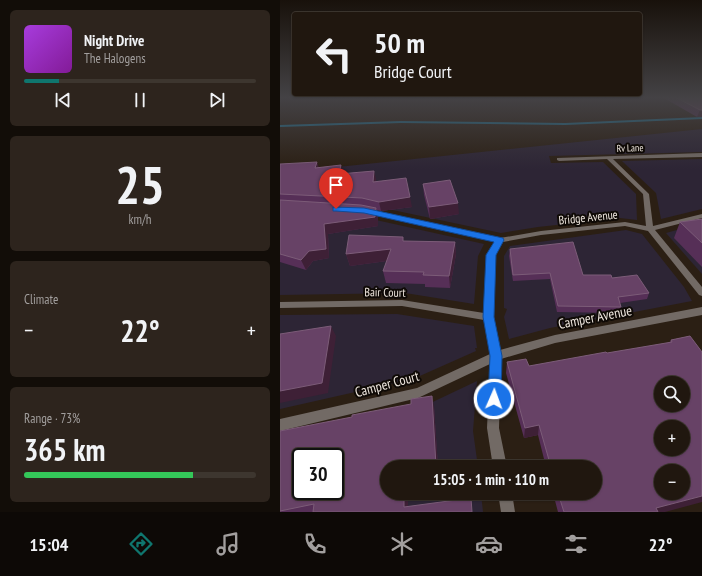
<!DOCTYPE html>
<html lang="en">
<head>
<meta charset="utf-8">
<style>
  body { margin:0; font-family:"PT Sans Narrow",sans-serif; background:#2d241d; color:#f1f3f6; height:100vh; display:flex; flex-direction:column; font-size:15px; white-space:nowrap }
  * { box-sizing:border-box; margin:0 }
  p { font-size:13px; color:#a29f9e }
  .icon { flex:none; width:22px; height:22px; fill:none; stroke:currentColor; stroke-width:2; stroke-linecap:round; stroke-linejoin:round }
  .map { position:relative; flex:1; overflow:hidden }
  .drawer { display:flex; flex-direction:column; gap:10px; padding:10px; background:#120d08; width:280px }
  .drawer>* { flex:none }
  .hud { position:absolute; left:12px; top:12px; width:350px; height:84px; border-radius:4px; box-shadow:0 1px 3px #0004,0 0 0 1px #3d362f; background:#20170f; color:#f1f3f6; overflow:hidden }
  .controls { position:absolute; left:374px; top:376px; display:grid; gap:8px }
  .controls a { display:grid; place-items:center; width:36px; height:36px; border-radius:50%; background:#20170f; box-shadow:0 1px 3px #0004,0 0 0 1px #3d362f; font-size:20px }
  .speed { position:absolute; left:12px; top:448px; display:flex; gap:8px; font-size:20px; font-weight:700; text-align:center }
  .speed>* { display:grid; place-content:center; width:52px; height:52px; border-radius:50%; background:#20170f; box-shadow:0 1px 3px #0004,0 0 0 1px #3d362f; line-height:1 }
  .speed .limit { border:2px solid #111; border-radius:6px; background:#fff; color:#111 }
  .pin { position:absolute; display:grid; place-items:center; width:34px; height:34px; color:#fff; margin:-41px -17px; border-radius:50% 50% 50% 0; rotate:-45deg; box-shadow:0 0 4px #0007 }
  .pin .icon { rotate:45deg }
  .me { position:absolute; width:44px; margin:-22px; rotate:2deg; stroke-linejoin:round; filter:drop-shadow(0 0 3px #0008) }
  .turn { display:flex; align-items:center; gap:14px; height:84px; padding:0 16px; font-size:18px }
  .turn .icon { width:52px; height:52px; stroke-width:2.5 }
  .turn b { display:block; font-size:28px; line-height:34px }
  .big { font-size:30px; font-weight:600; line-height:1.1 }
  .drawer .tile { flex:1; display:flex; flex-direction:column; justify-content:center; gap:6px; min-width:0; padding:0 14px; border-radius:6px; background:#2d241d }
  .drawer .dial { align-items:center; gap:0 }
  .dial b { font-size:52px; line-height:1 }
  .song { display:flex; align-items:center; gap:12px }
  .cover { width:48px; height:48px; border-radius:6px; background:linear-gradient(135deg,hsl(280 70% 55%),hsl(290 70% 35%)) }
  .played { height:4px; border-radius:2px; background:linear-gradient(90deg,#0f766e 15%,#3d362f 15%) }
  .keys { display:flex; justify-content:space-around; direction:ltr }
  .heat { display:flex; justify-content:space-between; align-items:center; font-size:22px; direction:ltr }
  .charge { height:6px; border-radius:3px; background:linear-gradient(90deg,#34c759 73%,#3d362f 0) }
  .trip { position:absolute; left:100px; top:460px; width:222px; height:40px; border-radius:20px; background:#20170f; box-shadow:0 1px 3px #0004,0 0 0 1px #3d362f; font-weight:600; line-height:40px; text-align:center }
  .tab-bar { display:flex; height:64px; justify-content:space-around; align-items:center; background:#0d0906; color:#a29f9e }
  .tab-bar .icon { width:28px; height:28px }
  .tab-bar .current { color:#0f766e }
  .tab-bar b { font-size:18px; color:#f1f3f6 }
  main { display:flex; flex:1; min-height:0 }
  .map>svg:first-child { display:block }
</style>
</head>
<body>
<main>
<section class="drawer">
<div class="tile">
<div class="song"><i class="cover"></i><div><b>Night Drive</b><p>The Halogens</p></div></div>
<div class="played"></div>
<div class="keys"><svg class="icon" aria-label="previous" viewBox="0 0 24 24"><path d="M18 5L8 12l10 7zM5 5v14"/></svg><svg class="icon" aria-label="pause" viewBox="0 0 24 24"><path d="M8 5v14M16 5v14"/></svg><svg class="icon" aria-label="next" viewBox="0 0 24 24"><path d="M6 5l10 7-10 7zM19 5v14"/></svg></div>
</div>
<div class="tile dial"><b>25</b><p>km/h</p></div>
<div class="tile"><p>Climate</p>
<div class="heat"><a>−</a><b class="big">22°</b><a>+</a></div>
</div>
<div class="tile"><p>Range · 73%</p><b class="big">365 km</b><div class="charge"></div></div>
</section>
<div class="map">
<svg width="422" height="512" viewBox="0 0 422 512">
  <rect width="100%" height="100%" fill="#2b1f14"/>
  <!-- commercial -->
  <g fill="#2d2535" fill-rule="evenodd">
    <path d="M422 129V152L269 156 271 163 323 162 356 194 357 220 340 218 258 227 221 233 89 205 0 173Z"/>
    <path d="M422 159V209L381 219 376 193 342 161Z"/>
    <path d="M0 212 78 216 204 244 198 256 194 304 125 293 0 295Z"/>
    <path d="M422 223V274L386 233Z"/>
    <path d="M346 230 362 234 404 287 412 301 270 328 229 339 224 317 227 309 224 308V256L230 246Z"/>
    <path d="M117 314 194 326 197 348H195L196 351 133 379 0 409V315Z"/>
    <path d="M197 381 193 431 198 467H107V493H201L203 512H0V442L140 408ZM21 457H55V491H21Z"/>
  </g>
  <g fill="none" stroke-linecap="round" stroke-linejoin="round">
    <!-- stream -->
    <path fill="#207293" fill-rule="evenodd" d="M422 117V119L285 125 121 123 0 127V125L121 121 285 123Z"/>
    <!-- minor -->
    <g fill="#726a65" fill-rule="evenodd">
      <path d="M422 153V157L333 159 369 194 373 226 422 214V218L375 230 422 287V296L419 295 368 231 345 226 261 235 223 242 215 255 213 317 220 350 275 335 422 307V315L275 343 221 359 219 428 227 467H213L207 428 210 364 138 398 0 431V419L137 388 210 354 204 320 122 306 0 308V302L122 300 204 313 207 255 215 241 87 213 84 211 85 210 87 209 220 238 261 231 345 222 366 226 363 194 327 159 279 161 277 160V158Z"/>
      <path d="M218 493H232L235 512H221Z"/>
    </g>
  </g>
  <!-- wall -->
  <g fill="#562f57">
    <path d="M384 98H422V117H417Z"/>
    <path d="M0 164 39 167 63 173 96 179 95 182 132 207 101 211 96 210 98 218V226L48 234 49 258 33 261 26 270 0 262Z"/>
    <path d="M143 184 179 214 150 219 144 195Z"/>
    <path d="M422 219V267L394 238 400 222Z"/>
    <path d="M123 237V241L175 242 176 254 170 288 145 287V284L106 283 103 271 107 261 70 266 66 254Z"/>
    <path d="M230 249 303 275 332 278 369 293 367 299 340 303 341 307 339 313 277 312 270 279 233 281 229 256Z"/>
    <path d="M410 336 385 512H278L273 493H315V467H266L258 435 244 438 226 373 227 362 249 366 389 343 391 340Z"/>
    <path d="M154 407 158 467H107V493H128V507L192 512H0V431Z"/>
  </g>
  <!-- shaded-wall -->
  <g fill="#3e2036">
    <path d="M420 110H422V117H417Z"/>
    <path d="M37 162 40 171 35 168Z"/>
    <path d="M61 165 63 174H59Z"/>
    <path d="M94 171 96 179 95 191 93 182Z"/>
    <path d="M130 197 132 207 101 211 99 202Z"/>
    <path d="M178 203 179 214 150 219 149 207Z"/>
    <path d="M96 208 98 218V226L48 234 49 258 33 261 26 270 21 260 44 224Z"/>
    <path d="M175 242 176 254 170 288 169 276Z"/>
    <path d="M111 249 114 260 70 266 66 254Z"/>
    <path d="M51 326 56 336 48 393 0 403V391Z"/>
    <path d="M152 396 154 407 158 467H156V466Z"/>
    <path d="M259 425 258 435 244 438 245 428Z"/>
    <path d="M124 493H128V512L124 507Z"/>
    <path d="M422 496V502L385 512H373L376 508Z"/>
  </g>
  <!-- building -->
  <g fill="#674266" stroke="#7c5c78" fill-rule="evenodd">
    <path d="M397 98H422V110H420Z"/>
    <path d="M37 162 35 168 61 165 59 174 94 171 93 182 126 178 130 197 99 202 82 198 0 194V164Z"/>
    <path d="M170 180 178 203 149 207 143 184Z"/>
    <path d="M0 200 81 205 96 208 95 217 44 224 46 249 29 251 21 260 0 254Z"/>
    <path d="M422 219V243L400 222Z"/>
    <path d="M69 235 123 237V241L175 242 169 276 143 275 144 272 103 271 111 249 66 254Z"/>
    <path d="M293 242 303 275H331L332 278 357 275 369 293 338 297 341 307 278 306 270 273 233 275 230 249Z"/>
    <path d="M51 326 42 383 0 391V334Z"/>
    <path d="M410 336 422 352V496L376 508 378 512H284L278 493H315V467H271L259 425 245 428 227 362 246 359 249 366 326 352 327 353 392 342 391 340ZM381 383H403V405H381ZM381 427H403V449H381ZM381 471H403V493H381Z"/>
    <path d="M152 396 156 466 150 467H107V493H124V507L191 498 192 512H33L34 504 0 511V431L72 417V415L131 404V399ZM21 457H55V491H21Z"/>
  </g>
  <!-- sky -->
  <linearGradient id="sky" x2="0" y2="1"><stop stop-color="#18110b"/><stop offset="0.58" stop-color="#444245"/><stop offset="1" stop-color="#444245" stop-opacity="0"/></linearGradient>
  <rect width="422" height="169" fill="url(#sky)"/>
  <!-- route -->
  <path fill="#1a73e8" stroke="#114b97" d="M53 207 84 208 223 238 224 240 216 255 214 317 222 356 221 399 219 403 214 405 210 403 208 399 210 356 203 317 206 255 214 242 84 213 56 211H53Z"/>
  <g text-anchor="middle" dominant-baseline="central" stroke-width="4" stroke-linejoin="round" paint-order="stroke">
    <!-- far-street labels -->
    <g font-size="10" fill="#eee6de" stroke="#0f0a06">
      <text transform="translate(350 148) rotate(-2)">Rv Lane</text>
    </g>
    <!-- street labels -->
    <g font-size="12" fill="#eee6de" stroke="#0f0a06">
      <text transform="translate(308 217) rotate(-6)">Bridge Avenue</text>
      <text transform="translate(105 292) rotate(1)">Bair Court</text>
    </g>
    <!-- near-street labels -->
    <g font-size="14" fill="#eee6de" stroke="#0f0a06">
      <text transform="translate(315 317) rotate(-11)">Camper Avenue</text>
      <text transform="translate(107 384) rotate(-15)">Camper Court</text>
    </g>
  </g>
</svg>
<div class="controls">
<a><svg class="icon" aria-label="search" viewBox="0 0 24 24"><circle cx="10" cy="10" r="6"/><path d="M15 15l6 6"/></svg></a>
<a>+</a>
<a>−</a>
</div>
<div class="speed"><div class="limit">30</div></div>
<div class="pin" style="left:56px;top:209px;background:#d93025"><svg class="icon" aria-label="arrive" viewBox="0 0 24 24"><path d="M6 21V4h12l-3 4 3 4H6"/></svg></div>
<svg class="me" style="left:214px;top:399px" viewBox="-20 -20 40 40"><circle r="17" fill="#1a73e8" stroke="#fff" stroke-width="3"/><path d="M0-11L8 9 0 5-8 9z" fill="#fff"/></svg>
<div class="trip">15:05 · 1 min · 110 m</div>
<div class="hud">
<div class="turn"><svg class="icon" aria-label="left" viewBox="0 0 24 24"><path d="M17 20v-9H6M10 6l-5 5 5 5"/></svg><div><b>50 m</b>Bridge Court</div></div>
</div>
</div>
</main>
<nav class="tab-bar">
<b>15:04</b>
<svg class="icon current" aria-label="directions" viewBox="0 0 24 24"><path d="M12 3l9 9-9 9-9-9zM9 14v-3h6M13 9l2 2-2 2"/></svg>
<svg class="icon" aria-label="music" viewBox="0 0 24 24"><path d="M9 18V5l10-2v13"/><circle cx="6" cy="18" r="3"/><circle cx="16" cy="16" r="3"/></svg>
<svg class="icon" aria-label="phone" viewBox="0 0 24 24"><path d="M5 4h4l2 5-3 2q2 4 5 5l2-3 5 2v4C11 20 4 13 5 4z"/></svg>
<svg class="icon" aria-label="climate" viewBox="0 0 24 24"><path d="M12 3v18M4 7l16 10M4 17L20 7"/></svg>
<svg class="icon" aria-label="car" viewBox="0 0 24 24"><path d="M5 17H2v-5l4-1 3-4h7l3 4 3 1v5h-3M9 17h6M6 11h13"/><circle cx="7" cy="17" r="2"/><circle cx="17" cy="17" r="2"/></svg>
<svg class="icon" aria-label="filters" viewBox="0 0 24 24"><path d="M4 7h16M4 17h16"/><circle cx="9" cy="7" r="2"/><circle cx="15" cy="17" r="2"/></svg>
<b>22°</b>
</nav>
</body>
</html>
